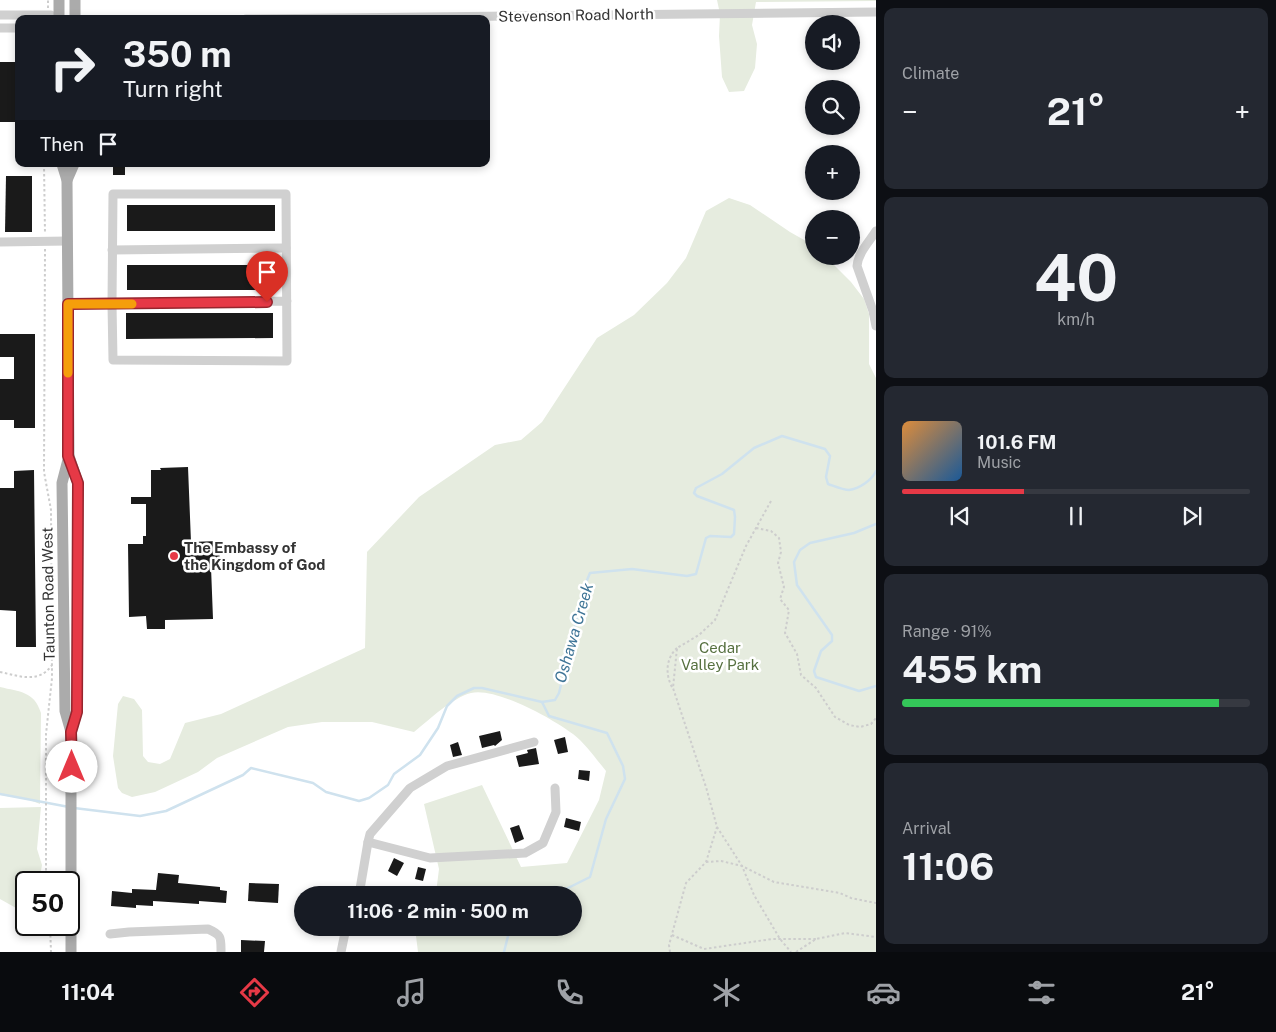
<!DOCTYPE html>
<html lang="en">
<head>
<meta charset="utf-8">
<style>
  body { margin:0; font-family:"Public Sans",sans-serif; background:#242831; color:#f1f3f6; height:100vh; display:flex; flex-direction:column; font-size:19px; white-space:nowrap }
  * { box-sizing:border-box; margin:0 }
  p { font-size:16px; color:#9ea1a6 }
  .icon { flex:none; width:28px; height:28px; fill:none; stroke:currentColor; stroke-width:2; stroke-linecap:round; stroke-linejoin:round }
  .map { position:relative; flex:1; overflow:hidden }
  .details { display:flex; flex-direction:column; gap:8px; padding:8px; background:#0d0f14; width:400px }
  .details>* { flex:none }
  .top-card { position:absolute; left:15px; top:15px; width:475px; height:152px; border-radius:10px; box-shadow:0 2px 8px #0003; background:#171b24; color:#f1f3f6; overflow:hidden }
  .fabs { position:absolute; left:805px; top:15px; display:grid; gap:10px }
  .fabs a { display:grid; place-items:center; width:55px; height:55px; border-radius:50%; background:#171b24; box-shadow:0 2px 8px #0003; font-size:25px }
  .speed { position:absolute; left:15px; top:871px; display:flex; gap:10px; font-size:25px; font-weight:700; text-align:center }
  .speed>* { display:grid; place-content:center; width:65px; height:65px; border-radius:50%; background:#171b24; box-shadow:0 2px 8px #0003; line-height:1 }
  .speed .limit { border:2px solid #111; border-radius:8px; background:#fff; color:#111 }
  .pin { position:absolute; display:grid; place-items:center; width:42px; height:42px; color:#fff; margin:-51px -21px; border-radius:50% 50% 50% 0; rotate:-45deg; box-shadow:0 0 5px #0007 }
  .pin .icon { rotate:45deg }
  .me { position:absolute; width:55px; margin:-28px; rotate:0deg; stroke-linejoin:round; filter:drop-shadow(0 0 4px #0008) }
  .turn { display:flex; align-items:center; gap:18px; height:105px; padding:0 25px; font-size:22px }
  .turn .icon { width:65px; height:65px; stroke-width:2.5 }
  .turn b { display:block; font-size:35px; line-height:42px }
  .then { display:flex; align-items:center; height:48px; padding:0 25px; background:#0003; gap:10px; font-size:19px }
  .big { font-size:38px; font-weight:700; line-height:1.1 }
  .details .card { flex:1; display:flex; flex-direction:column; justify-content:center; gap:8px; min-width:0; padding:0 18px; border-radius:10px; background:#242831 }
  .details .dial { align-items:center; gap:0 }
  .dial b { font-size:65px; line-height:1 }
  .song { display:flex; align-items:center; gap:15px }
  .cover { width:60px; height:60px; border-radius:8px; background:linear-gradient(135deg,hsl(30 70% 55%),hsl(210 70% 35%)) }
  .played { height:5px; border-radius:2px; background:linear-gradient(90deg,#e63946 35%,#363941 35%) }
  .keys { display:flex; justify-content:space-around; direction:ltr }
  .heat { display:flex; justify-content:space-between; align-items:center; font-size:28px; direction:ltr }
  .charge { height:8px; border-radius:4px; background:linear-gradient(90deg,#34c759 91%,#363941 0) }
  .trip { position:absolute; left:294px; top:886px; width:288px; height:50px; border-radius:25px; background:#171b24; box-shadow:0 2px 8px #0003; font-weight:700; line-height:50px; text-align:center }
  .tab-bar { display:flex; height:80px; justify-content:space-around; align-items:center; background:#090b0e; color:#9ea1a6 }
  .tab-bar .icon { width:35px; height:35px }
  .tab-bar .on { color:#e63946 }
  .tab-bar b { font-size:22px; color:#f1f3f6 }
  main { display:flex; flex:1; min-height:0 }
  .map>svg:first-child { display:block }
</style>
</head>
<body>
<main>
<div class="map">
<svg width="876" height="952" viewBox="0 0 876 952">
  <rect width="100%" height="100%" fill="#fff"/>
  <!-- green -->
  <g fill="#e6ecdf">
    <path d="M717 0H876V1L756 2 752 25 757 44 755 68 744 91 729 92 722 77 719 36 720 14Z"/>
    <path d="M729 198 750 205 790 232 813 245 814 256H825L851 282 864 299 869 314V364L876 378V952H418L415 928H572V895H418L436 893 439 869 424 804 482 785 521 867 567 863 599 800 606 771C596 759 585 743 573 734 553 719 496 687 471 693 452 698 430 719 414 732L372 722H322L288 727 217 758 198 772 155 792 132 797 122 793 118 788 113 756 118 704 123 696 134 699 142 710 143 756 148 762 160 764 170 759 185 723 221 714 365 648 367 552 419 497 495 445 521 440 542 422 597 338 634 315 667 283 686 258 706 211Z"/>
    <path d="M0 687C20 692 34 691 41 713L40 804 27 799 0 795Z"/>
    <path d="M41 807 37 849 42 865 39 882H26V910L16 908 0 899V808Z"/>
  </g>
  <g fill="none" stroke-linecap="round" stroke-linejoin="round">
    <!-- stream -->
    <g stroke="#cfe2ee" stroke-width="2.5">
      <path d="M876 524 854 533 810 543 800 550 794 562 797 585 832 635V641L821 651 814 671 816 677 859 691 876 686"/>
      <path d="M0 794 69 807"/>
      <path d="M74 808 140 816 166 811 243 775 251 768 313 783 326 792 359 801 369 798 388 785 394 774 420 755 438 728 447 706 457 696 474 688H482L542 702 555 700 559 693 585 585 590 573 632 569 687 576 696 574 706 538 710 536 731 537 734 534 735 517 734 510 697 496 694 493 696 488 722 474 754 448 782 436 825 449 830 456 826 477 828 484C834 486 843 490 849 490 859 489 872 480 876 471"/>
      <path d="M541 895 554 887 566 889 590 877 606 819 625 779 623 766 607 733 549 716 542 702"/>
      <path d="M504 952 510 928"/>
    </g>
  </g>
  <!-- building -->
  <g fill="#1a1a1a">
    <rect x="0" y="62" width="19" height="60"/>
    <rect x="113" y="164" width="12" height="11"/>
    <path d="M6 176H32V232H5Z"/>
    <rect x="127" y="205" width="148" height="26"/>
    <rect x="127" y="265" width="147" height="25"/>
    <path d="M126 313H273V338L126 339Z"/>
    <path d="M0 334H35V428H14V420H0V379H14V357H0Z"/>
    <path d="M188 467 191 542 219 541 220 567H211L213 619 165 620V629H147L146 616 129 617 128 544H143V536H146V504H131V497H151V470H161L160 468Z"/>
    <path d="M34 470 36 647H16V611L0 610V488H14V471Z"/>
    <path d="M500 731 502 740 495 746 494 745 482 748 479 736Z"/>
    <path d="M565 737 568 752 558 754 554 740Z"/>
    <path d="M458 742 462 755 453 757 450 745Z"/>
    <path d="M536 748 539 764 519 767 516 756 528 753 527 750Z"/>
    <path d="M579 770 590 771 589 781 578 779Z"/>
    <path d="M566 818 581 822 579 831 564 827Z"/>
    <path d="M519 825 524 839 515 843 510 828Z"/>
    <path d="M394 858 404 863 397 876 388 871Z"/>
    <path d="M418 867 426 869 423 881 415 879Z"/>
    <path d="M158 873 179 875 178 883 220 887V890L227 891 226 903 199 901V904L153 901V906L136 905V908L111 906 112 891 132 893V889L156 890Z"/>
    <path d="M249 883 279 884 278 903 248 901Z"/>
    <path d="M241 940 265 941 264 952H241Z"/>
  </g>
  <g fill="none" stroke-linecap="round" stroke-linejoin="round">
    <!-- path -->
    <g stroke="#cdcdcd" stroke-width="2" stroke-dasharray="2.5 2.5" stroke-linecap="butt">
      <path d="M48 8V0"/>
      <path d="M44 164 45 234"/>
      <path d="M45 249 44 472 51 510 52 678 46 734V882"/>
      <path d="M771 501 746 546 715 620 699 635 677 648 673 688 706 787 717 827 742 866 754 895 780 939 791 952"/>
      <path d="M756 528 771 531 779 538 781 552 778 563 784 587 780 599 789 610 785 633 797 654 801 675 816 688 835 717 849 725 860 727 871 724 876 718"/>
      <path d="M0 672C19 676 39 684 52 665"/>
      <path d="M672 687C665 674 666 658 677 648"/>
      <path d="M706 862 721 861 742 866 774 882 840 893 851 898 876 903"/>
      <path d="M50 925 51 952"/>
      <path d="M672 935 704 949 772 939H816"/>
      <path d="M670 952 669 945 686 883 706 862 717 827"/>
      <path d="M796 952 816 939 845 933 876 937"/>
    </g>
    <!-- minor -->
    <g stroke="#d0d0d0" stroke-width="9">
      <path d="M0 15H51L56 19"/>
      <path d="M246 19 876 12"/>
      <path d="M0 28H19"/>
      <path d="M876 231C869 242 858 253 857 266L873 311 876 326"/>
      <path d="M0 242 68 241"/>
      <path d="M112 250 286 248"/>
      <path d="M68 304H112L113 360 287 361 286 194H113L112 304 287 301"/>
      <path d="M534 742 447 766 410 788 370 834 368 842 430 858 525 853 543 843 556 812 555 788"/>
      <path d="M359 895 368 842"/>
      <path d="M110 934 129 932 208 929C222 935 221 938 221 952"/>
      <path d="M341 952 346 928"/>
    </g>
    <!-- major -->
    <g stroke="#ababab" stroke-width="11">
      <path d="M59 0V19"/>
      <path d="M75 0V19"/>
      <path d="M62 164 67 180 69 456 62 483 65 711 71 732"/>
      <path d="M67 180 74 164"/>
      <path d="M69 456 78 483 77 712 71 732V952"/>
    </g>
  </g>
  <g fill="none" stroke-linecap="round" stroke-linejoin="round">
    <defs>
      <path id="route" d="M72 767 71 732 77 712 78 483 68 456V304L267 302"/>
    </defs>
    <!-- route casing -->
    <use href="#route" stroke="#96252e" stroke-width="12"/>
    <!-- route -->
    <use href="#route" stroke="#e63946" stroke-width="9"/>
    <!-- slow -->
    <path stroke="#f59e0b" stroke-width="9" d="M68 373V304H132"/>
  </g>
  <!-- markers -->
  <circle fill="#e63946" stroke="#fff" stroke-width="2" cx="174" cy="556" r="5"/>
  <g text-anchor="middle" dominant-baseline="central" stroke-width="5" stroke-linejoin="round" paint-order="stroke">
    <!-- street labels -->
    <g font-size="15" fill="#333" stroke="#fff">
      <text transform="translate(576 15) rotate(-1)">Stevenson Road North</text>
      <text transform="translate(48 594) rotate(-91)">Taunton Road West</text>
    </g>
    <!-- poi labels -->
    <g font-size="15" font-weight="bold" fill="#333" stroke="#fff" text-anchor="start">
      <text x="184" y="547">The Embassy of<tspan x="184" dy="17">the Kingdom of God</tspan></text>
    </g>
    <!-- park labels -->
    <g font-size="15" fill="#56703f" stroke="#fff">
      <text x="720" y="647">Cedar<tspan x="720" dy="17">Valley Park</tspan></text>
    </g>
    <!-- water labels -->
    <g font-size="16" font-style="italic" fill="#3f7597" stroke="#fff">
      <text transform="translate(574 633) rotate(-74)">Oshawa Creek</text>
    </g>
  </g>
</svg>
<div class="fabs">
<a><svg class="icon" aria-label="sound" viewBox="0 0 24 24"><path d="M4 9h4l5-4v14l-5-4H4zM17 9q2 3 0 6"/></svg></a>
<a><svg class="icon" aria-label="search" viewBox="0 0 24 24"><circle cx="10" cy="10" r="6"/><path d="M15 15l6 6"/></svg></a>
<a>+</a>
<a>−</a>
</div>
<div class="speed"><div class="limit">50</div></div>
<div class="pin" style="left:267px;top:302px;background:#d93025"><svg class="icon" aria-label="arrive" viewBox="0 0 24 24"><path d="M6 21V4h12l-3 4 3 4H6"/></svg></div>
<svg class="me" style="left:72px;top:767px" viewBox="-20 -20 40 40"><circle r="19" fill="#fff"/><path d="M0-13L10 11 0 6-10 11z" fill="#e63946"/></svg>
<div class="trip">11:06 · 2 min · 500 m</div>
<div class="top-card">
<div class="turn"><svg class="icon" aria-label="right" viewBox="0 0 24 24"><path d="M7 20v-9h11M14 6l5 5-5 5"/></svg><div><b>350 m</b>Turn right</div></div>
<div class="then">Then<svg class="icon" aria-label="arrive" viewBox="0 0 24 24"><path d="M6 21V4h12l-3 4 3 4H6"/></svg></div>
</div>
</div>
<section class="details">
<div class="card"><p>Climate</p>
<div class="heat"><a>−</a><b class="big">21°</b><a>+</a></div>
</div>
<div class="card dial"><b>40</b><p>km/h</p></div>
<div class="card">
<div class="song"><i class="cover"></i><div><b>101.6 FM</b><p>Music</p></div></div>
<div class="played"></div>
<div class="keys"><svg class="icon" aria-label="previous" viewBox="0 0 24 24"><path d="M18 5L8 12l10 7zM5 5v14"/></svg><svg class="icon" aria-label="pause" viewBox="0 0 24 24"><path d="M8 5v14M16 5v14"/></svg><svg class="icon" aria-label="next" viewBox="0 0 24 24"><path d="M6 5l10 7-10 7zM19 5v14"/></svg></div>
</div>
<div class="card"><p>Range · 91%</p><b class="big">455 km</b><div class="charge"></div></div>
<div class="card"><p>Arrival</p><b class="big">11:06</b></div>
</section>
</main>
<nav class="tab-bar">
<b>11:04</b>
<svg class="icon on" aria-label="directions" viewBox="0 0 24 24"><path d="M12 3l9 9-9 9-9-9zM9 14v-3h6M13 9l2 2-2 2"/></svg>
<svg class="icon" aria-label="music" viewBox="0 0 24 24"><path d="M9 18V5l10-2v13"/><circle cx="6" cy="18" r="3"/><circle cx="16" cy="16" r="3"/></svg>
<svg class="icon" aria-label="phone" viewBox="0 0 24 24"><path d="M5 4h4l2 5-3 2q2 4 5 5l2-3 5 2v4C11 20 4 13 5 4z"/></svg>
<svg class="icon" aria-label="climate" viewBox="0 0 24 24"><path d="M12 3v18M4 7l16 10M4 17L20 7"/></svg>
<svg class="icon" aria-label="car" viewBox="0 0 24 24"><path d="M5 17H2v-5l4-1 3-4h7l3 4 3 1v5h-3M9 17h6M6 11h13"/><circle cx="7" cy="17" r="2"/><circle cx="17" cy="17" r="2"/></svg>
<svg class="icon" aria-label="filters" viewBox="0 0 24 24"><path d="M4 7h16M4 17h16"/><circle cx="9" cy="7" r="2"/><circle cx="15" cy="17" r="2"/></svg>
<b>21°</b>
</nav>
</body>
</html>
